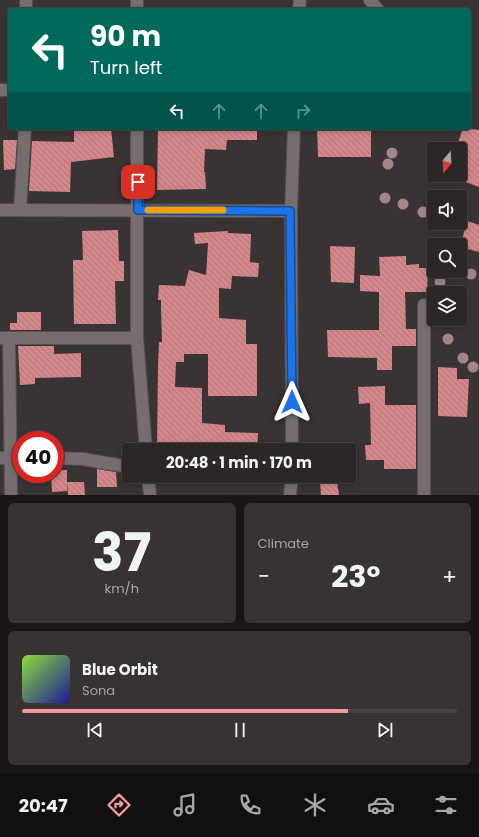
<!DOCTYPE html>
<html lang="en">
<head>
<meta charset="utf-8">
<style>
  body { margin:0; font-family:Poppins,sans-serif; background:#383232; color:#f1f3f6; height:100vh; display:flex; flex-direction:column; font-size:15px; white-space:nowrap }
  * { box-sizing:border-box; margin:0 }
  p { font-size:13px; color:#a6a5a7 }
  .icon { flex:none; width:22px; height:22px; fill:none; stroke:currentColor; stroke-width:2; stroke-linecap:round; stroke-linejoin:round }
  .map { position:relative; height:495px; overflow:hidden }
  .panel { display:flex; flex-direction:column; gap:8px; padding:8px; background:#181515; flex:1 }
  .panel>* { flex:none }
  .guide { position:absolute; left:8px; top:8px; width:463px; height:122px; border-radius:4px; box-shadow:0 2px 6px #0003,0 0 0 1px #484343; background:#00695c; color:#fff; overflow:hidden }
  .needle { width:26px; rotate:198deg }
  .tools { position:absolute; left:427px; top:142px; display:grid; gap:8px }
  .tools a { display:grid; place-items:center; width:40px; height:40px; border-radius:4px; background:#2c2626; box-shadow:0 2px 6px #0003,0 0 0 1px #484343; font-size:20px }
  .speed { position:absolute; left:12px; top:431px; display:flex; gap:8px; font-size:20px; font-weight:700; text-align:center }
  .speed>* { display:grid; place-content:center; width:52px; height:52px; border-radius:50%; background:#2c2626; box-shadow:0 2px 6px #0003,0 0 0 1px #484343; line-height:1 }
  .speed .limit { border:6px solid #d22; background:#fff; color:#111 }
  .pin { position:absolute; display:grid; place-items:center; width:34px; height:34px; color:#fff; margin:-17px; border-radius:8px; box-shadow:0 2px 6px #0006 }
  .me { position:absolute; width:44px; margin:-22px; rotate:0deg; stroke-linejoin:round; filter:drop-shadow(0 0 3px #0008) }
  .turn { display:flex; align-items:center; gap:14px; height:84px; padding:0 16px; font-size:18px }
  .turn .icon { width:52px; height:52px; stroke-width:2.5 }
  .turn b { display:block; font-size:28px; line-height:34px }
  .lanes { display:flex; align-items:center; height:38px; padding:0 16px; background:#0003; justify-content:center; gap:20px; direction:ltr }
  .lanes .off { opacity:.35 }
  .big { font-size:30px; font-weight:700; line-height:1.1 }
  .panel .widget { flex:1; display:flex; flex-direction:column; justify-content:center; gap:6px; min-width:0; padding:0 14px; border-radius:6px; background:#383232 }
  .panel .dial { align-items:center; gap:0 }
  .dial b { font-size:52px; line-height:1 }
  .song { display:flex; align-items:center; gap:12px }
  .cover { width:48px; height:48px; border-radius:6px; background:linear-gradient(135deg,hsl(90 70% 55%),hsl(240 70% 35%)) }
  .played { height:4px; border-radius:2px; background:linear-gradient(90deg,#f49b9f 75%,#484343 75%) }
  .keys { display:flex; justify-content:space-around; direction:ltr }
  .heat { display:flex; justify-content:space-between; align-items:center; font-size:22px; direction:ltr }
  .panel .tiles { flex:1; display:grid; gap:8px; grid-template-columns:1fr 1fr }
  .widget:last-child { grid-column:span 2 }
  .trip { position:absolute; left:122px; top:443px; width:234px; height:40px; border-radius:4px; background:#2c2626; box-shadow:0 2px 6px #0003,0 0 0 1px #484343; font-weight:700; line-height:40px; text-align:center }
  .dock { display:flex; height:64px; justify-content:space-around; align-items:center; background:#120f0f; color:#a6a5a7 }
  .dock .icon { width:28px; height:28px }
  .dock .selected { color:#f49b9f }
  .dock b { font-size:18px; color:#f1f3f6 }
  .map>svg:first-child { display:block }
</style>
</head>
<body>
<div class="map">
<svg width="479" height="495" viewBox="0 0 479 495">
  <defs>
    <pattern id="building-back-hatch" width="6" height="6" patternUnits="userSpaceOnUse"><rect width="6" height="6" fill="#d3878b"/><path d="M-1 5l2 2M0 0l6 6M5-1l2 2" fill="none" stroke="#aa7477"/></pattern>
  </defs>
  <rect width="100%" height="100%" fill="#3a3333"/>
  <!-- building -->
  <g fill="url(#building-back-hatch)">
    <path d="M74 128H111L114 157 71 162 70 192 29 191 32 141 74 142Z"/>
    <path d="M158 128H257V140H227L226 150 205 149 204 172H205L206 189 157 190Z"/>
    <path d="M317 128H371V157H318Z"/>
    <path d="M463 128 479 130V187L460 180V149H456Z"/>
    <path d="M3 140H17L15 169 4 170Z"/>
    <path d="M467 221 479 225V252L460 247Z"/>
    <path d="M118 230 119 261H124V281H115L116 324H74L73 260H83L82 231Z"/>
    <path d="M228 231V233L251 234 250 262 259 263 258 277 232 276 231 289 219 288V318L246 320V344H257V396H208V354H184V362H176L175 387 202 388V423L225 425V432L258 433 257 450H157L158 364 159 342H162L161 309V300H158L159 285 185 286 189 270 206 275 208 243 195 244 194 233Z"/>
    <path d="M330 246 355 247 354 283 331 282Z"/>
    <path d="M406 256V265L419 264V268H428L427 292H405L406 329H416V346H392V370H377V358L328 357 327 330H379V292L360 291V275L380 276 379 257Z"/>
    <path d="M17 312H41V330H10V323H17Z"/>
    <path d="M18 346H54V354L81 353V377L35 378V384L20 385Z"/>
    <path d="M438 367 457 368V379H469L467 417 438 416Z"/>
    <path d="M385 386V405H416V469H384V460H366L365 445H371L370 403 359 404 358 387Z"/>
    <path d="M97 469 116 472 117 487H97Z"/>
    <path d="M55 470H67V491L52 492 51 474H55Z"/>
    <path d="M320 480 337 481 339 495H321Z"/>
    <path d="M67 482H84L85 495H68Z"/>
  </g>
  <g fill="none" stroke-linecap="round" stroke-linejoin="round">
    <defs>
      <g id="minor">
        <path d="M26 0V10"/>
        <path d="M137 0V10"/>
        <path d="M370 0 378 10"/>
        <path d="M0 90H10"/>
        <path d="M137 128V338L146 450"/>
        <path d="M0 210 291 211"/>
        <path d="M20 210 25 128"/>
        <path d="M424 305V495"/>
        <path d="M0 338H137"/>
        <path d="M9 338 11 495"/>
        <path d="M0 458H21"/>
        <path d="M55 458 83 459 129 467"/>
        <path d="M148 476 150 495"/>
      </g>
      <g id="tertiary">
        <path d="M299 10 300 0"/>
        <path d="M292 450 291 211 294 128"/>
        <path d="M290 495 292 476"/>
      </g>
    </defs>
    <!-- minor casing -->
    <use href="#minor" stroke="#554f4f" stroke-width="14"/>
    <!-- tertiary casing -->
    <use href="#tertiary" stroke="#554f4f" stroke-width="14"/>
    <!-- minor -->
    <use href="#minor" stroke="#766e6e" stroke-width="12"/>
    <!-- tertiary -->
    <use href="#tertiary" stroke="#766e6e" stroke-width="12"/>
  </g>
  <!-- trees -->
  <g fill="#a18687">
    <circle cx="392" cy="153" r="5.5"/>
    <circle cx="388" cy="164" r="5.5"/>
    <circle cx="385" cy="198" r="5.5"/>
    <circle cx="403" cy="204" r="5.5"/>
    <circle cx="423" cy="212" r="5.5"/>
    <circle cx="471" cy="274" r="5.5"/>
    <circle cx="440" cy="282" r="5.5"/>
    <circle cx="448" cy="339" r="5.5"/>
    <circle cx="463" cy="358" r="5.5"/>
    <circle cx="473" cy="367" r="5.5"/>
  </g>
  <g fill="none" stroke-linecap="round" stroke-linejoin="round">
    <defs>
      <path id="route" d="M138 182V210L290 211 292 402"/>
    </defs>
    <!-- route casing -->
    <use href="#route" stroke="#114b97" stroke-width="10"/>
    <!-- route -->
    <use href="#route" stroke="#1a73e8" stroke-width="7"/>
    <!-- slow -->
    <path stroke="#f59e0b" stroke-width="7" d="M148 210H223"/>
  </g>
</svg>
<div class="tools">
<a><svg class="needle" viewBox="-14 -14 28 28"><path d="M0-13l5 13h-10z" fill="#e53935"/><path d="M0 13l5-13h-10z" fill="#a6a5a7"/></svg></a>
<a><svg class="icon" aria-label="sound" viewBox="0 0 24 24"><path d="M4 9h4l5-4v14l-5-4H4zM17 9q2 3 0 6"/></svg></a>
<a><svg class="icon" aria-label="search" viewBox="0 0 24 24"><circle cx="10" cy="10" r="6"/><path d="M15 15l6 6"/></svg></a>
<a><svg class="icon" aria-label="layers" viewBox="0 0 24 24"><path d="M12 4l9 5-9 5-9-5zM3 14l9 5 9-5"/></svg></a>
</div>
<div class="speed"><div class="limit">40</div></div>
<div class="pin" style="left:138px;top:182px;background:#d93025"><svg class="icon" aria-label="arrive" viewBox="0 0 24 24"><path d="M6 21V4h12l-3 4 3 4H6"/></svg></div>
<svg class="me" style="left:292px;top:402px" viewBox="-20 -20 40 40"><path d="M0-17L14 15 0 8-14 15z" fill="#1a73e8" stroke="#fff" stroke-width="4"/></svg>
<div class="trip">20:48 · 1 min · 170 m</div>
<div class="guide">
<div class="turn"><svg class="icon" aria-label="left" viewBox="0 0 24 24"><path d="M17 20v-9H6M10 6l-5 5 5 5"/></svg><div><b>90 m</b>Turn left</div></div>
<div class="lanes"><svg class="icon" aria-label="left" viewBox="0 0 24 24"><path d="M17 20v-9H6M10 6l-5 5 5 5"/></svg><svg class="icon off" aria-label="ahead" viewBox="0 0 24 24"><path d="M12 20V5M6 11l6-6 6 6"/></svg><svg class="icon off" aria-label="ahead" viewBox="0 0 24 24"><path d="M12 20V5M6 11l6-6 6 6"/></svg><svg class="icon off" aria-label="right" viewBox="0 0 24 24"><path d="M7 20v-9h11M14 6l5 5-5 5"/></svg></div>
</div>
</div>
<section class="panel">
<div class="tiles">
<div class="widget dial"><b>37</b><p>km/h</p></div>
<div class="widget"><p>Climate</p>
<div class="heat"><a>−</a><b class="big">23°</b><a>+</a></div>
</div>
<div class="widget">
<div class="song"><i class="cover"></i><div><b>Blue Orbit</b><p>Sona</p></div></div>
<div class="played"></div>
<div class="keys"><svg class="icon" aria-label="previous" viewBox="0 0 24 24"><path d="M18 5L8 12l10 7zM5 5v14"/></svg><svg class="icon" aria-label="pause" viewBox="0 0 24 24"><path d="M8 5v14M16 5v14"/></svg><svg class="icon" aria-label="next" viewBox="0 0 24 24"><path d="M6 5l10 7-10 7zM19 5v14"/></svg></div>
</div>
</div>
</section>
<nav class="dock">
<b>20:47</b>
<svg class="icon selected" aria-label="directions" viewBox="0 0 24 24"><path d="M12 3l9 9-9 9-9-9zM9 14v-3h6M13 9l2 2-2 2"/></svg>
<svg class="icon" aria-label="music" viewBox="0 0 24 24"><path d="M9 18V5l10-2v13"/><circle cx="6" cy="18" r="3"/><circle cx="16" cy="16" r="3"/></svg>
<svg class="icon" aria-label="phone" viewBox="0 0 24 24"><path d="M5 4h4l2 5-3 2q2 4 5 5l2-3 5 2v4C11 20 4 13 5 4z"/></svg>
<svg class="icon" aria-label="climate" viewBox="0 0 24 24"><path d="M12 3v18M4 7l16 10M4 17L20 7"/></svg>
<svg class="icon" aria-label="car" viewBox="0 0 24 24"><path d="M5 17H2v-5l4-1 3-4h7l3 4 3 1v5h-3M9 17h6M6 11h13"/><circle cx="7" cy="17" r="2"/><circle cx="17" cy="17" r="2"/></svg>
<svg class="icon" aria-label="filters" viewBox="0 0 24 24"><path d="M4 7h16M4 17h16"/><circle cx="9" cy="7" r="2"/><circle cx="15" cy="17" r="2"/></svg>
</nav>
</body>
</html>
